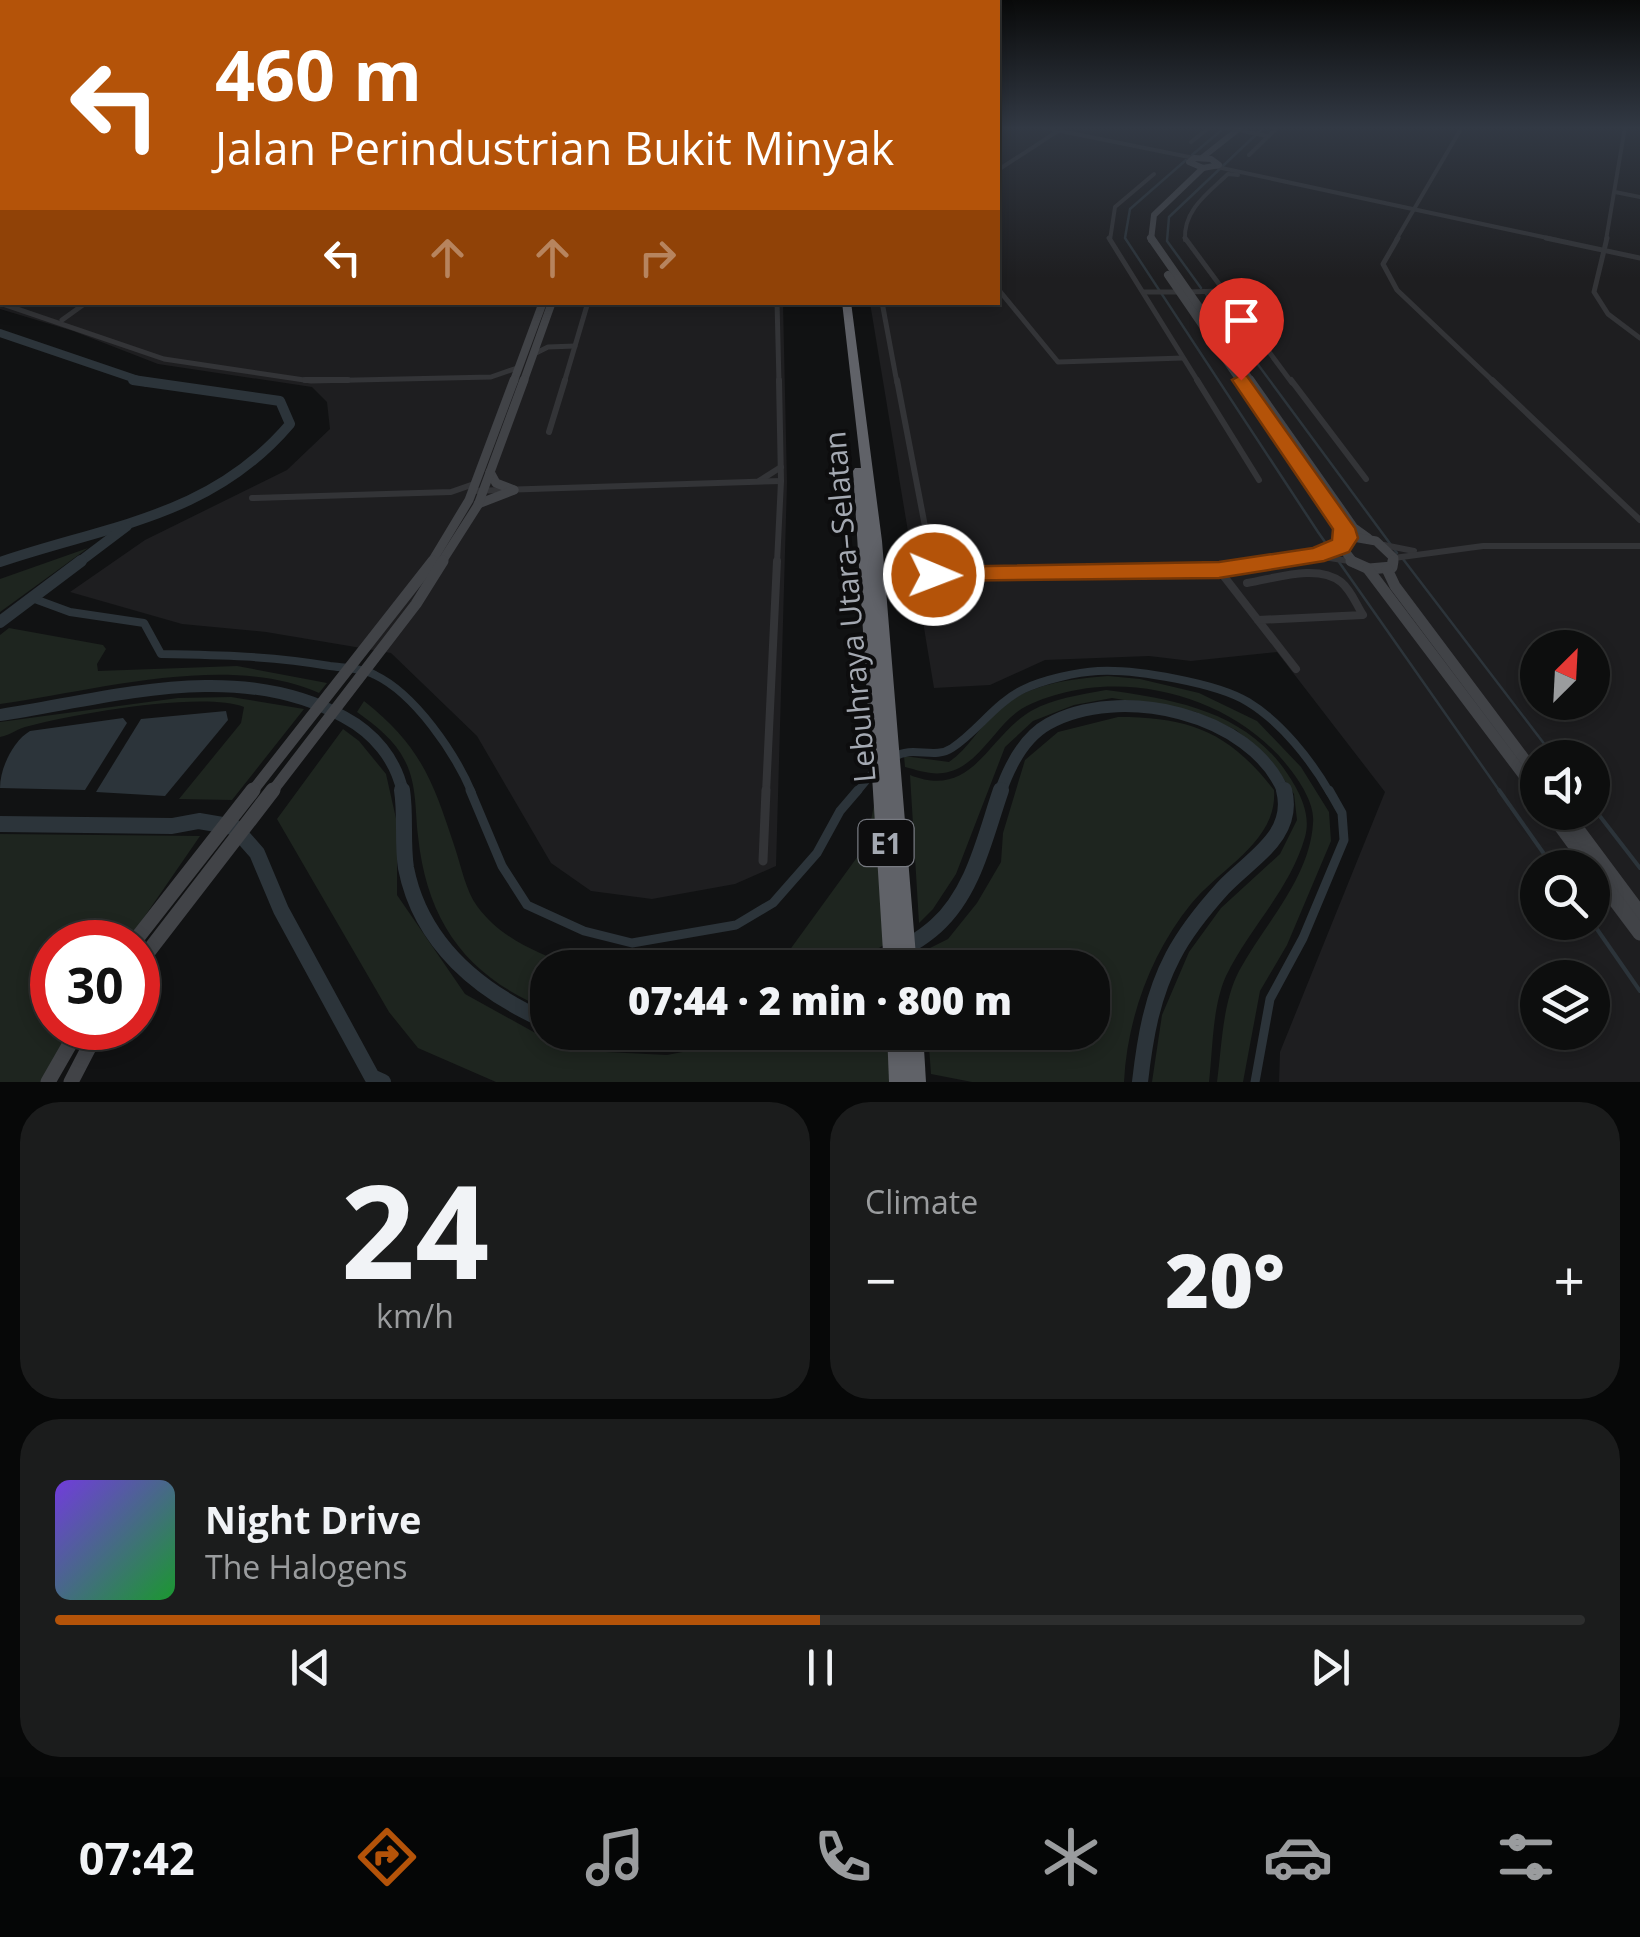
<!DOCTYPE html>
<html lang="en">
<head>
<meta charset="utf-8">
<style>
  body { margin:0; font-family:"Open Sans",sans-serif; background:#1b1c1c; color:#f1f3f6; height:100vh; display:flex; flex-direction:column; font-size:38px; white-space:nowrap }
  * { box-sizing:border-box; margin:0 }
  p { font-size:32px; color:#9a9c9e }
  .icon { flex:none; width:55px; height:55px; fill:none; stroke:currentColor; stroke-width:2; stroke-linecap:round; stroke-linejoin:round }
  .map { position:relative; height:1082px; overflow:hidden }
  .panel { display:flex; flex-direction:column; gap:20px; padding:20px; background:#070808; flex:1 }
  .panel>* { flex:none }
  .top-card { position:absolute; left:0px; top:0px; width:1000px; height:305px; box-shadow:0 5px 15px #0003,0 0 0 2px #2d2e2e; background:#b45309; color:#fff; overflow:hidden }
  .needle { width:65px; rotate:24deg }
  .tools { position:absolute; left:1520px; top:630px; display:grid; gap:20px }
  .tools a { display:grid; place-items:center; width:90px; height:90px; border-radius:50%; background:#0d0e0e; box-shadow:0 5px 15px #0003,0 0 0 2px #2d2e2e; font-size:50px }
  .speed { position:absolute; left:30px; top:920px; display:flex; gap:20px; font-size:50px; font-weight:700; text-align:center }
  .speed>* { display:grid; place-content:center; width:130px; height:130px; border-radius:50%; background:#0d0e0e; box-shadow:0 5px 15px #0003,0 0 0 2px #2d2e2e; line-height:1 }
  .speed .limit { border:15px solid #d22; background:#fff; color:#111 }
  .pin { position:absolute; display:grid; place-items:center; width:85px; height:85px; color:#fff; margin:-102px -42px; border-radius:50% 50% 50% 0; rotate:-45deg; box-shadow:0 0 10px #0007 }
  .pin .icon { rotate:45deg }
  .me { position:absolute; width:110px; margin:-55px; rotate:91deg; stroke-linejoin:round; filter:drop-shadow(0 0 8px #0008) }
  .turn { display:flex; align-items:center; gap:35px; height:210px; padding:0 50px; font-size:45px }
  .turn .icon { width:130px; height:130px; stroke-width:2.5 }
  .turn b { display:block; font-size:70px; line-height:85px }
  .lanes { display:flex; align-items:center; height:95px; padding:0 50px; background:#0003; justify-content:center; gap:50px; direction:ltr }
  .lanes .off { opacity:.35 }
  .big { font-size:75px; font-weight:800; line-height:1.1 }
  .panel .tile { flex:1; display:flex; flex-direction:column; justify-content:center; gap:15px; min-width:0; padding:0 35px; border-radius:40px; background:#1b1c1c }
  .panel .dial { align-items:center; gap:0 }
  .dial b { font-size:130px; line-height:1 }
  .song { display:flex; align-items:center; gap:30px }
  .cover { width:120px; height:120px; border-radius:15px; background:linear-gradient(135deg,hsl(260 70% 55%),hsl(130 70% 35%)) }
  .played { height:10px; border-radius:5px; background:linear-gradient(90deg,#b45309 50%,#2d2e2e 50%) }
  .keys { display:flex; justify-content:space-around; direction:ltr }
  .heat { display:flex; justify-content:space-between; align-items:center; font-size:55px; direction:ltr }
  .panel .tiles { flex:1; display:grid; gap:20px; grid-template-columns:1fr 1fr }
  .tile:last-child { grid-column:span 2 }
  .trip { position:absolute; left:530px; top:950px; width:580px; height:100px; border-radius:40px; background:#0d0e0e; box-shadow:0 5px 15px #0003,0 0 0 2px #2d2e2e; font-weight:800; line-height:100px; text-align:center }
  .tab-bar { display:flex; height:160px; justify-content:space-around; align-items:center; background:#050606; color:#9a9c9e }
  .tab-bar .icon { width:70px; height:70px }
  .tab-bar .selected { color:#b45309 }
  .tab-bar b { font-size:45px; color:#f1f3f6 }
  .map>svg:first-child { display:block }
</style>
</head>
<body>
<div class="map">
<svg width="1640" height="1082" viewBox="0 0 1640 1082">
  <rect width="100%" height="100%" fill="#111213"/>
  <!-- built -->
  <g fill="#1e1e20" fill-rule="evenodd">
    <path d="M998 127H1640V1082H1279L1280 1052 1385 792 1277 652 1191 661 1149 656 1045 660 990 685 934 688 870 303 998 302ZM1538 648H1592V702H1538ZM1538 758H1592V812H1538ZM1538 868H1592V922H1538ZM1538 978H1592V1032H1538Z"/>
    <path d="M2 209V302L783 303 787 483 776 866 735 884 652 899 591 891 551 863 477 736 391 653 266 632 182 624 70 592 145 540 287 470 330 429 327 402 312 387 158 364 73 331 0 309Z"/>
  </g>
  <!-- green -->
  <g fill="#1e251f">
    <path d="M88 548 0 612V579Z"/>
    <path d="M9 628 103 645 106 649 97 664 98 671 237 666 327 683 319 693C228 652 95 691 0 704V635Z"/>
    <path d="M1108 676 1140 679 1199 693 1257 721 1301 767 1329 812 1331 841 1287 945 1260 991 1243 1082H1217C1222 1046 1222 1004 1239 971 1264 925 1310 878 1313 823 1315 805 1301 783 1290 769 1239 702 1140 671 1059 694 1045 698 1029 703 1017 712 993 730 976 769 943 773 931 775 917 770 905 767L904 756 949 762C969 748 979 727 997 711 1026 684 1070 679 1108 676Z"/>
    <path d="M1106 690C1182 700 1255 714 1295 786 1304 802 1310 819 1305 837 1290 890 1249 928 1226 976 1212 1007 1213 1049 1209 1082H1152L1162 1015 1189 952 1221 908 1280 854 1297 820 1294 794 1270 759 1236 730 1196 712 1112 698 1074 705 1033 721 1005 747 956 874 933 909 919 923 910 775C973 800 987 737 1031 711 1054 698 1080 695 1106 690Z"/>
    <path d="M231 697 304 709 232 800 179 799 241 723 244 707C202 691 75 714 29 726 18 728 11 735 0 737V722L178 698Z"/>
    <path d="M364 701C421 746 433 781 455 848 461 866 466 891 477 906 501 939 538 953 574 967L548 968 547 1009C467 977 427 922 418 836 415 811 417 784 405 761 395 740 376 726 357 712Z"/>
    <path d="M1118 717C1190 717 1229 732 1274 790 1278 841 1220 868 1191 904 1151 953 1127 1019 1124 1082H972L931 1074 928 1033 1092 1032V968L923 967 922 952 948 939 977 903 1001 862 1003 833 1025 760 1058 732Z"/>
    <path d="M343 729 359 741 386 774 397 823V895L465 994 566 1050 667 1055 781 1033H890L893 1082H496L418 1048 389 1012 277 819Z"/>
    <path d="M875 800 884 945 846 967 727 968 789 951 866 845Z"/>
    <path d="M0 834 200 836 127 942H52V1028H75L44 1082H0Z"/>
  </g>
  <!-- water -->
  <g fill="#2c343a">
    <path d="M226 711 228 720 165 796 96 792 141 719Z"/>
    <path d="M123 718 127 723 85 790 0 788C0 768 13 741 30 731Z"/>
  </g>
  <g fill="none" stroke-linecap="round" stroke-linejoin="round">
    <!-- stream-far1 -->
    <g stroke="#2c343a" stroke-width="2.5">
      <path d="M1192 155 1224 128"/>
      <path d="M1186 160 1130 209 1125 238 1318 532 1501 793"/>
      <path d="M1201 288 1167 241 1169 217 1264 127"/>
      <path d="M1206 294 1397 553"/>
      <path d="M1403 559 1555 758"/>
    </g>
    <!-- stream -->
    <g stroke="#2c343a" stroke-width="4">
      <path d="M1499 790 1554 868"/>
      <path d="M1592 806 1640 868"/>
      <path d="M1592 922 1640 991"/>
    </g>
    <!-- canal-far1 -->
    <g stroke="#2c343a" stroke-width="8">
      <path d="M32 598 70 612 144 623 161 654C219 655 273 656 330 666 344 668 363 668 375 675 415 694 455 753 472 793"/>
      <path d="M894 757C913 745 934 760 952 748 978 731 995 703 1024 689 1043 680 1077 672 1098 671 1135 669 1217 683 1248 702 1281 722 1311 760 1330 793"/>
      <path d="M856 793 875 770"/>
    </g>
    <!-- canal -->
    <g stroke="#2c343a" stroke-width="9">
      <path d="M470 790 502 866 527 905 584 931 632 943 736 925 773 903 817 853 840 811 858 790"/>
      <path d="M1255 1082 1270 999 1303 938 1344 840 1342 813 1329 790"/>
    </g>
    <!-- river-far3 -->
    <path stroke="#2c343a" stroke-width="8" d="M0 333 147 383"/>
    <!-- river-far2 -->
    <g stroke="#2c343a" stroke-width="10">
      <path d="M0 562C109 525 211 517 290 424L280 401 133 380"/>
      <path d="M78 563 127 526"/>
    </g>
    <!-- river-far1 -->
    <g stroke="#2c343a" stroke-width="12">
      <path d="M0 622 81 561"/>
      <path d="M0 715C112 698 237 658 344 717 374 733 396 759 403 793"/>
      <path d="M1000 793C1009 767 1023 738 1048 724 1118 684 1252 713 1284 793"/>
    </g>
    <!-- river -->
    <g stroke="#2c343a" stroke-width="16">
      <path d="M402 790C406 816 402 842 406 868 421 944 480 992 548 1022"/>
      <path d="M0 824 172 826 199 821 234 827 257 853 281 910 372 1077 383 1082"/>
      <path d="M868 968C891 955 916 944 936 926 974 892 985 836 1001 790"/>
      <path d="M577 1032 633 1038 686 1032"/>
      <path d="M1140 1082C1145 1038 1152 996 1173 956 1186 931 1204 909 1223 888 1250 859 1296 836 1284 790"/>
    </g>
    <!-- street-far4 -->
    <g stroke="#333437" stroke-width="4">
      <path d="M1041 127 1194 158"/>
      <path d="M1220 127 1237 130"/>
      <path d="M1243 131 1267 136"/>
      <path d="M1191 142 1210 127"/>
      <path d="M1249 155 1278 127"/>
      <path d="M1217 167 1557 240"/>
      <path d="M998 170 1064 127"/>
      <path d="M1615 192 1640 197"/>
      <path d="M1110 240 1115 207 1154 174"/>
      <path d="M1185 240C1183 210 1208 193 1228 174L1238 175"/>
      <path d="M1396 240 1462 127"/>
      <path d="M1606 240 1625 127"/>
    </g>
    <!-- street-far3 -->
    <g stroke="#333437" stroke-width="5">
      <path d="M1109 238 1199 383"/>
      <path d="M1185 238 1292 383"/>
      <path d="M1398 238 1383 264 1397 290 1495 383"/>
      <path d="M1546 238 1640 258"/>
      <path d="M1607 238 1594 292 1608 314 1640 338"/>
      <path d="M998 289 1058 362 1183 358"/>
      <path d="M1144 292H1180"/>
      <path d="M1189 292 1220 291"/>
      <path d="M777 302 779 383"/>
      <path d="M882 302 897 383"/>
      <path d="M0 303 164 359 311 381 491 377 517 368"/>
      <path d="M62 320 87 302"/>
      <path d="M534 354 548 347 575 346"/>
      <path d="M564 383 588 302"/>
    </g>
    <!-- street-far2 -->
    <g stroke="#333437" stroke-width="6">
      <path d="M305 380H348"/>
      <path d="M897 380 932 563"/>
      <path d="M1197 380 1259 480"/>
      <path d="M1291 380 1366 479"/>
      <path d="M1492 380 1640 520"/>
      <path d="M549 432 565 380"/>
      <path d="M759 481 781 467"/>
      <path d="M472 491 781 481"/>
      <path d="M252 498 451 492 474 484"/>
      <path d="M1384 545 1414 551"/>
      <path d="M1317 556 1349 561"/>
      <path d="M1394 558 1483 546H1640"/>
      <path d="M777 563 781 481 779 380"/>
      <path d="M1265 563 1316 556 1341 546"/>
    </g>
    <!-- street-far1 -->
    <g stroke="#333437" stroke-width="8">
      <path d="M931 561 934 575 1219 570 1282 561"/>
      <path d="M1219 570 1296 669"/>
      <path d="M1247 583C1274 579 1317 563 1341 582 1351 590 1356 604 1363 615L1258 620"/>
      <path d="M766 793 777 561"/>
    </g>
    <!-- street -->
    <path stroke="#333437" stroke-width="9" d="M763 861 766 790"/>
    <!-- secondary-far4 -->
    <g stroke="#414347" stroke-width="6">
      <path d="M1203 157 1241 127"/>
      <path d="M1194 158 1211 159 1219 165 1203 168 1189 162Z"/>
      <path d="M1151 240 1154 215 1203 168"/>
    </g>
    <!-- secondary-far3 -->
    <g stroke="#414347" stroke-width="8">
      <path d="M1151 238 1252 383"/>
      <path d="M1168 275 1242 383"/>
      <path d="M513 383 543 302"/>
      <path d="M523 383 552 302"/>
    </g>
    <!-- secondary-far2 -->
    <g stroke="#414347" stroke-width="9">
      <path d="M1241 380 1347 538"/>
      <path d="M1250 380 1354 528 1368 538"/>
      <path d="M490 472 496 483 514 490"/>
      <path d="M478 504 514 490"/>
      <path d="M431 563 469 500 514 380"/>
      <path d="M441 563 478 505 524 380"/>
      <path d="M1354 563 1341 546 1353 537 1376 541 1394 558 1393 563"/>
    </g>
    <!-- secondary-far1 -->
    <g stroke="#414347" stroke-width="11">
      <path d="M1351 561 1369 569 1392 567 1393 561"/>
      <path d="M1368 569 1537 793"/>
      <path d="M1387 569 1395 586 1538 777"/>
      <path d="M251 793 433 561"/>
      <path d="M271 793 416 604 443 561"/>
    </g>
    <!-- secondary -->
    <g stroke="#414347" stroke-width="15">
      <path d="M1535 790 1538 794"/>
      <path d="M1551 812 1592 868"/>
      <path d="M1564 812 1640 914"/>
      <path d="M1592 869 1640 933"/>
      <path d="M134 942 253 790"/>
      <path d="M138 965 273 790"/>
      <path d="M48 1082 79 1028"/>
      <path d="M71 1082 99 1028"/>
    </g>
    <!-- highway -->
    <g fill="#606268" fill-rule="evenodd">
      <path d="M842 302H851L882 541 917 968H884L853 471 855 468H861Z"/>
      <path d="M887 1032H923L926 1082H889Z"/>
    </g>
  </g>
  <!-- sky -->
  <linearGradient id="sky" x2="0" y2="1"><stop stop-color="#090a0a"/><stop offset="0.46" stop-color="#323944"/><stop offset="1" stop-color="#323944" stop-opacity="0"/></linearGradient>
  <rect width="1640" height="278" fill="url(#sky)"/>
  <!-- route -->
  <path fill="#b45309" stroke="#753606" stroke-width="2.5" d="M1241 375 1247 376 1355 528 1358 538 1349 552 1324 561 1219 578 925 581 922 575 934 567 1219 562 1313 548 1332 540 1333 529 1232 380Z"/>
  <g text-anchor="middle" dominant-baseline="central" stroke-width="8" stroke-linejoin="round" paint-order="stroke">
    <!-- shield labels -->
    <rect fill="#0d0d0e" stroke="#777a81" stroke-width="2.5" x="858.5" y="820" width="55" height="46" rx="8"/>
    <g font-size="28" font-weight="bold" fill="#a4a9b2">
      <text x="886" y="843">E1</text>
    </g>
    <!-- street labels -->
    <g font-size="30" fill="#a4a9b2" stroke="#0d0d0e">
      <text transform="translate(849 607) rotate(-95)">Lebuhraya Utara–Selatan</text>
    </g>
  </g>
</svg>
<div class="tools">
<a><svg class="needle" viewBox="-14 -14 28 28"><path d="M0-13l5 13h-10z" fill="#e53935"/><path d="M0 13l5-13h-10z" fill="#9a9c9e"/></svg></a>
<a><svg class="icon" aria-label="sound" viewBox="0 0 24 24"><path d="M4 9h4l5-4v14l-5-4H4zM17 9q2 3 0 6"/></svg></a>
<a><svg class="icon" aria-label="search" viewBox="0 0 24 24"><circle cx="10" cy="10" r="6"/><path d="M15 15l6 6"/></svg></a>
<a><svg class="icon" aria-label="layers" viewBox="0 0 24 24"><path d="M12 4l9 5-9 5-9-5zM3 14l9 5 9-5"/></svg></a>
</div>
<div class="speed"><div class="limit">30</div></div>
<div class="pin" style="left:1241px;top:380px;background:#d93025"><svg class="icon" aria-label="arrive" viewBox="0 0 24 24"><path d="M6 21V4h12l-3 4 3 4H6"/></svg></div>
<svg class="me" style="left:934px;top:575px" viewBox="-20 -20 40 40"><circle r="17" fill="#b45309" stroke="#fff" stroke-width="3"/><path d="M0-11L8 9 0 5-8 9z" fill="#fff"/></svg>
<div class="trip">07:44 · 2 min · 800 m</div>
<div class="top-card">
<div class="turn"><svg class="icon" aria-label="left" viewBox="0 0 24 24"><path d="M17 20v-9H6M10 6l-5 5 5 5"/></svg><div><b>460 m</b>Jalan Perindustrian Bukit Minyak</div></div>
<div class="lanes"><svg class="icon" aria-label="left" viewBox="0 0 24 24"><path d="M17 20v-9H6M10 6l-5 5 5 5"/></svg><svg class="icon off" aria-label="ahead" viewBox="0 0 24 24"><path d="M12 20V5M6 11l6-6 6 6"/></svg><svg class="icon off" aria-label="ahead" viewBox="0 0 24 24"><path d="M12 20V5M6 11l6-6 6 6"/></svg><svg class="icon off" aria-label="right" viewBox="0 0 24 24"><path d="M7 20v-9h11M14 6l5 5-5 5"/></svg></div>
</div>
</div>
<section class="panel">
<div class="tiles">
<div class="tile dial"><b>24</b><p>km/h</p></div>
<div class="tile"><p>Climate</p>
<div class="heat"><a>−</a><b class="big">20°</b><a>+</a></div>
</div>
<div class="tile">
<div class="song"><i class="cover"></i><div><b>Night Drive</b><p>The Halogens</p></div></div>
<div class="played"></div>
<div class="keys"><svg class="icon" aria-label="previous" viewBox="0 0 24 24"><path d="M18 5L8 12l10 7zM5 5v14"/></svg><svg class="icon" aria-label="pause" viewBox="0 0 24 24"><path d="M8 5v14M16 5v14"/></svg><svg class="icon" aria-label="next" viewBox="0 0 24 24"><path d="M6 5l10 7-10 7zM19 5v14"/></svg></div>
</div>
</div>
</section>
<nav class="tab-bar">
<b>07:42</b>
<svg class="icon selected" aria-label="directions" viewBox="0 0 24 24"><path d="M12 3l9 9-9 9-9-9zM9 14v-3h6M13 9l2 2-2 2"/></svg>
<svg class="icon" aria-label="music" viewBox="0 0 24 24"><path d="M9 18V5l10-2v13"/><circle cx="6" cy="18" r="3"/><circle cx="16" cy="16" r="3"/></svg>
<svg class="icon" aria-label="phone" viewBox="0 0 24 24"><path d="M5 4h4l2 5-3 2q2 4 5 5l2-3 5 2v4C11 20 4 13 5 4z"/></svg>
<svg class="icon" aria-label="climate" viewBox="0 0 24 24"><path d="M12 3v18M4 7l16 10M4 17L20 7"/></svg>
<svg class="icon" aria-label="car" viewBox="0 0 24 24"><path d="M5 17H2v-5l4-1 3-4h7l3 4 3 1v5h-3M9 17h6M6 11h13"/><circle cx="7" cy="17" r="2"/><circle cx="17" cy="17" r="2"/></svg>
<svg class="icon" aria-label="filters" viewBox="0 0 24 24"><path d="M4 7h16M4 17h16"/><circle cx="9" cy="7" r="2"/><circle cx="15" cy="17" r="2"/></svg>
</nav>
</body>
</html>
